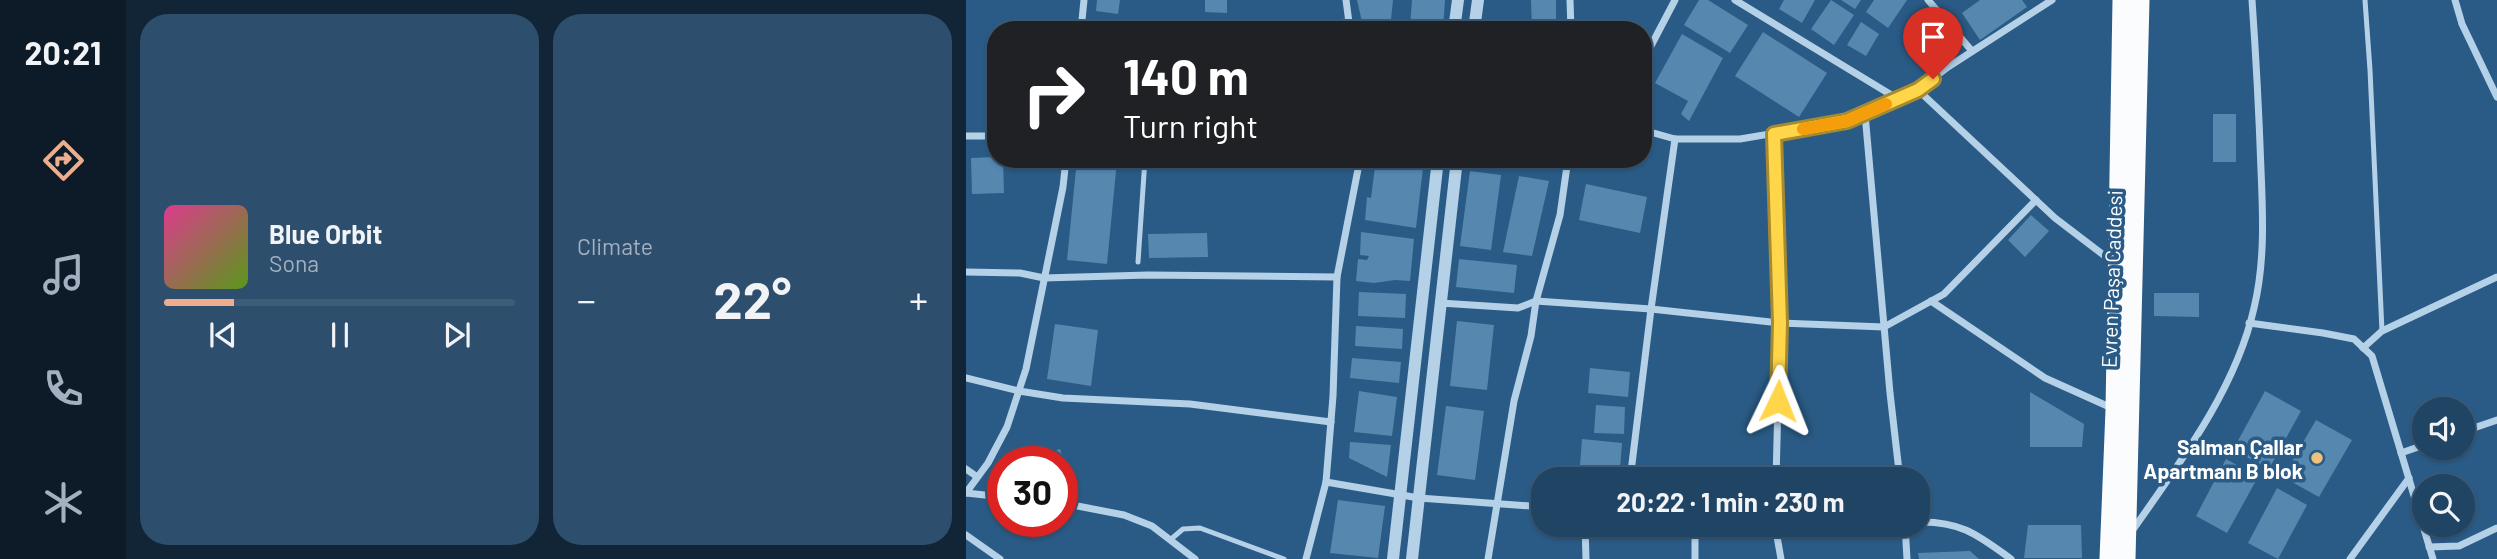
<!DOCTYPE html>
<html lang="en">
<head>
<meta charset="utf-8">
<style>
  body { margin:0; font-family:Barlow,sans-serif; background:#2d4e6d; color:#f1f3f6; height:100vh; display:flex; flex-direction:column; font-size:26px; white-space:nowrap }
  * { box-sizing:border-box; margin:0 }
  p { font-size:23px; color:#a2b0bf }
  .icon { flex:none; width:38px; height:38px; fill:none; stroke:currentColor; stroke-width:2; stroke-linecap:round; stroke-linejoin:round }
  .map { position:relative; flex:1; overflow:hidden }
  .panel { display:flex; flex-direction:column; gap:14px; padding:14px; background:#122537; width:840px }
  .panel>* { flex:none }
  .guide { position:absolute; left:21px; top:21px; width:665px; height:147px; border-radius:28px; box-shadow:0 2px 5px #0004,0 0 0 2px #3d5c78; background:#202124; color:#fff; overflow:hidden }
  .controls { position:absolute; left:1446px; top:397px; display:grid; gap:14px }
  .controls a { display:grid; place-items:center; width:63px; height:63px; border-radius:50%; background:#204464; box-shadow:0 2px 5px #0004,0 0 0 2px #3d5c78; font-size:35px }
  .speed { position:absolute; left:21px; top:446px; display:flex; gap:14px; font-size:35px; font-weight:700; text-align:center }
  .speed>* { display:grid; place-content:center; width:91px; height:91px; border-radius:50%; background:#204464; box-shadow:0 2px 5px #0004,0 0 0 2px #3d5c78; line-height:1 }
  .speed .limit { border:10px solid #d22; background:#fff; color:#111 }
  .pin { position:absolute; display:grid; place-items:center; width:60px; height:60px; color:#fff; margin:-72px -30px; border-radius:50% 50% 50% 0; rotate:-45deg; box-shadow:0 0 7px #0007 }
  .pin .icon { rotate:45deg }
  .me { position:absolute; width:77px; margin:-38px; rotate:2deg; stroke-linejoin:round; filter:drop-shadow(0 0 5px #0008) }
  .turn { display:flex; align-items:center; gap:24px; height:147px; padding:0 21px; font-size:32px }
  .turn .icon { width:91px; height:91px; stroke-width:2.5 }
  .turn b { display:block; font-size:49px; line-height:60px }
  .big { font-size:52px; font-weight:700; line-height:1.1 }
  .panel .card { flex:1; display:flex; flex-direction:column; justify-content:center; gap:10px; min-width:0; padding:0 24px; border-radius:28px; background:#2d4e6d }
  .song { display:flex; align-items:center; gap:21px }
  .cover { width:84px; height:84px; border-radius:10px; background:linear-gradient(135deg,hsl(330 70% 55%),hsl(90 70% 35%)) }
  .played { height:7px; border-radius:4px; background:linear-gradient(90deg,#eead8d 20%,#3d5c78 20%) }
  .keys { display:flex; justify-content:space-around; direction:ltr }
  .heat { display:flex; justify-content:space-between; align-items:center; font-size:38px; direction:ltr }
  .panel .tiles { flex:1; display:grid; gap:14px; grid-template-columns:repeat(2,1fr) }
  .trip { position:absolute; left:565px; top:467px; width:399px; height:70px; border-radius:28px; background:#204464; box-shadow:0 2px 5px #0004,0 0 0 2px #3d5c78; font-weight:700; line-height:70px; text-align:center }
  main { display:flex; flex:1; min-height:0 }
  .tab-bar { display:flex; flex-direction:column; width:126px; justify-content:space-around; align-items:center; background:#0d1b28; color:#a2b0bf }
  .tab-bar .icon { width:49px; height:49px }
  .tab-bar .active { color:#eead8d }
  .tab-bar b { font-size:32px; color:#f1f3f6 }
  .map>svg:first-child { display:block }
</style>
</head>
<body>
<main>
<nav class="tab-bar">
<b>20:21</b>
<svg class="icon active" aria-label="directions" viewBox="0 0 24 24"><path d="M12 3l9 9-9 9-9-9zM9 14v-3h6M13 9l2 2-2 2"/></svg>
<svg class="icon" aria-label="music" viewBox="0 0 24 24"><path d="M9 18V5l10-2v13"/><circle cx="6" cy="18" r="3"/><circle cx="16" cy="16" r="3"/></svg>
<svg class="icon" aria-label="phone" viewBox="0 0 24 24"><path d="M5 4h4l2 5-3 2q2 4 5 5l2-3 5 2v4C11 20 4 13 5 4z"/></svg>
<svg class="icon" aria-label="climate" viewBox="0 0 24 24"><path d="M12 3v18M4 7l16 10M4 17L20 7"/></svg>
</nav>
<section class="panel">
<div class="tiles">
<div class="card">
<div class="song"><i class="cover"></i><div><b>Blue Orbit</b><p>Sona</p></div></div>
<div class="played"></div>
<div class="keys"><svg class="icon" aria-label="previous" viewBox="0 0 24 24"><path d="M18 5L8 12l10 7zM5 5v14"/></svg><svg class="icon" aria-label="pause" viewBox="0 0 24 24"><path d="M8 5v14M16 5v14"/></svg><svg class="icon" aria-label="next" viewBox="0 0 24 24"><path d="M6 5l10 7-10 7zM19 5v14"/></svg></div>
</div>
<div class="card"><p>Climate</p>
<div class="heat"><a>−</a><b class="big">22°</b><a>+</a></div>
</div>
</div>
</section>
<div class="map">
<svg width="1531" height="559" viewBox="0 0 1531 559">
  <rect width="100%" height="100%" fill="#2a5b86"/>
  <!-- building -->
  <g fill="#5687af">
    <path d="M131 0H154L152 14 130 11Z"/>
    <path d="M239 0H261V13L239 12Z"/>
    <path d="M391 0H427L424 29 397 26Z"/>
    <path d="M446 0H479L477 29 444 27Z"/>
    <path d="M565 0H590V30H566Z"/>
    <path d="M733 0H742L782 25 764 53 718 25Z"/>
    <path d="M818 0H849L836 23 813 9Z"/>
    <path d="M865 0 888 15 868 45 845 29Z"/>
    <path d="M875 0H895L889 9Z"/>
    <path d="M908 0H941L922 28 900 12Z"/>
    <path d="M1014 0H1056L1061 7 1014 40 996 13Z"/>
    <path d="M523 20 556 23V30H522Z"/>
    <path d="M895 22 913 34 900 56 881 45Z"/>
    <path d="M60 24 80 25 79 30H59Z"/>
    <path d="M797 32 861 73 833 117 769 76Z"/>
    <path d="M716 34 757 58 723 121 715 114 722 101 689 83Z"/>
    <rect x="1247" y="114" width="23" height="48"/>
    <path d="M30 157V159H37L38 193 6 194 5 158Z"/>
    <path d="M111 159 151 161 141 264 101 260Z"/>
    <path d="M410 159H458L450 228 399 220 401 197 405 198Z"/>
    <path d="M506 159H541L540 168 506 165Z"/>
    <path d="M504 171 535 175 525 250 494 246Z"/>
    <path d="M553 176 583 181 566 256 537 252Z"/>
    <path d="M620 184 681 197 674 233 613 220Z"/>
    <path d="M1065 215 1083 231 1059 257 1042 240Z"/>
    <path d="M395 232 448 239 444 281 429 280 408 283 390 281 392 259 401 260 403 256 394 255Z"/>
    <path d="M241 233 242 257 183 258 182 234Z"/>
    <path d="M493 259 551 265 548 293 490 287Z"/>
    <path d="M393 292 440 294 439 318 392 316Z"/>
    <path d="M1188 293H1233V317L1188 316Z"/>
    <path d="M491 321 528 325 521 390 484 386Z"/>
    <path d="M89 324 132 330 125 386 81 379Z"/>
    <path d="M390 326 437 329 436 349 389 346Z"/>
    <path d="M386 358 435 362 433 383 384 378Z"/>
    <path d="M624 368 664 372 662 397 622 393Z"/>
    <path d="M393 391 431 397 426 436 388 432Z"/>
    <path d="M1299 391 1335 411 1303 469 1267 450Z"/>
    <path d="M1064 392 1118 424 1116 447H1064Z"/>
    <path d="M630 405 659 407 658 434 628 433Z"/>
    <path d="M480 406 518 411 509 480 471 475Z"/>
    <path d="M1350 420 1386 440 1353 497 1317 477Z"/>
    <path d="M616 439 656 443 654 469 614 465Z"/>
    <path d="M384 442 425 445 421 477 383 458Z"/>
    <path d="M94 449 102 475 96 477V462H53Z"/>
    <path d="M1260 459 1292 477 1261 533 1230 516Z"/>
    <path d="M1311 488 1341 505 1312 559 1282 543Z"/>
    <path d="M372 500 419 506 412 558 364 553Z"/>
    <path d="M1062 525H1115L1116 558H1058Z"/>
    <path d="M1004 551 1013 559H953L952 553Z"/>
  </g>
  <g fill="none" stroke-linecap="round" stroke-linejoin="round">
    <!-- service -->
    <g stroke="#b5d1e7" stroke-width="5">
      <path d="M1399 0 1404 70 1416 331"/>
      <path d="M281 28 383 21"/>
      <path d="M172 29 189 30"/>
      <path d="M172 262 179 159"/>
      <path d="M204 540 217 529 234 528 318 559"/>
    </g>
    <!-- minor -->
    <g stroke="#b5d1e7" stroke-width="7">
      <path d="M380 0 384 30"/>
      <path d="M604 0 605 30"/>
      <path d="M769 0 932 99"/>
      <path d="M962 0 1006 51"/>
      <path d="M1489 0 1496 24 1531 97"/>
      <path d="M115 30 118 0"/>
      <path d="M677 61 709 0"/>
      <path d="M952 90 1089 218 1148 263"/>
      <path d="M899 114 924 393 934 480"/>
      <path d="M677 130 709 139H774L881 121 952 90 982 67 1086 0"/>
      <path d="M808 134 814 323 810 480"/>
      <path d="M0 136H30"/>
      <path d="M0 272 54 273 78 278 182 275 371 277"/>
      <path d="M965 301 1079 378 1148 409"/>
      <path d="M474 303 552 308 570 301 685 309 814 323 918 327 978 294 1070 200"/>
      <path d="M1283 323 1357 333 1388 339 1406 356 1467 559"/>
      <path d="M1397 348 1416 331 1531 277"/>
      <path d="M0 378 53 391 97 398 224 404 365 422"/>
      <path d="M1496 432 1531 420"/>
      <path d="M1435 453 1458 445"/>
      <path d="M0 469 10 476"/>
      <path d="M664 480 685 309 709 139"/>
      <path d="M360 482 453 498 578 507"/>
      <path d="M0 493 22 463 41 427 60 369 97 187 100 159"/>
      <path d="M0 493 37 497"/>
      <path d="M96 503 158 515 186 526 229 559"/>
      <path d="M952 522C995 521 1012 535 1045 559"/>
      <path d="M619 525 620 559"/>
      <path d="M729 525V559"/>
      <path d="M809 525 815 559"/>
      <path d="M849 525H895"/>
      <path d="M939 525 941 559"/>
      <path d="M1166 531C1213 464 1270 389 1288 308 1299 263 1297 216 1295 170 1293 113 1290 57 1286 0"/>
      <path d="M0 535 34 559"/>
      <path d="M1463 547 1493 546 1531 528"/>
      <path d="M340 559 360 482 367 396 371 277 394 159"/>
      <path d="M522 559 548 401 565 336 570 301 594 215 602 159"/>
      <path d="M1384 559 1443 478"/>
    </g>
    <!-- tertiary -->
    <g stroke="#b5d1e7" stroke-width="12">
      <path d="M488 30 492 0"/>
      <path d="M508 30 512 0"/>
      <path d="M427 559 472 159"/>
      <path d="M446 559 491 159"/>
    </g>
    <!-- trunk -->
    <g stroke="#fbfcfe" stroke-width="19">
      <path d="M1143 559 1149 410 1156 0"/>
      <path d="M1160 559 1174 0"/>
    </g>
  </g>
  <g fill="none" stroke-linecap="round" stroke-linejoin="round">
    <defs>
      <path id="route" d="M812 401 814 323 808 134 881 121 952 90 967 79"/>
    </defs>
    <!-- route casing -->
    <use href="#route" stroke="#a68a30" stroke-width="18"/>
    <!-- route -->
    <use href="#route" stroke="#ffd54a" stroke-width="12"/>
    <!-- slow -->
    <path stroke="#f59e0b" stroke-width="12" d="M837 129 881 121 920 104"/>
  </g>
  <!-- markers -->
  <circle fill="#eec27d" stroke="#2a5b86" stroke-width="2.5" cx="1351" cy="458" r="7"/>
  <g text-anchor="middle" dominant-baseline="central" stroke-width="7" stroke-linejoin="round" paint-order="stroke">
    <!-- street labels -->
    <g font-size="21" fill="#fff" stroke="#2a5b86">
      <text transform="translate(1145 279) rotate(-88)">Evren Paşa Caddesi</text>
    </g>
    <!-- poi labels -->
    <g font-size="21" font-weight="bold" fill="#fff" stroke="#2a5b86" text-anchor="end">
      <text x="1337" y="446">Salman Çallar<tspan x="1337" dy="24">Apartmanı B blok</tspan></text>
    </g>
  </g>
</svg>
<div class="controls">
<a><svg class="icon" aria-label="sound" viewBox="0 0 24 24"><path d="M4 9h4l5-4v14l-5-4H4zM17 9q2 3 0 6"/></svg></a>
<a><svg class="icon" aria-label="search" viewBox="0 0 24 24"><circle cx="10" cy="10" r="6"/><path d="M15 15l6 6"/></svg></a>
</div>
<div class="speed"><div class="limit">30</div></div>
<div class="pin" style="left:967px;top:79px;background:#d93025"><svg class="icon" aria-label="arrive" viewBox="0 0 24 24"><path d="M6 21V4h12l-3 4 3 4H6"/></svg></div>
<svg class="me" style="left:812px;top:401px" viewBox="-20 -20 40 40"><path d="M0-17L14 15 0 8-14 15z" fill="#ffd54a" stroke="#fff" stroke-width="4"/></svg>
<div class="trip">20:22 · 1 min · 230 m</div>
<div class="guide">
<div class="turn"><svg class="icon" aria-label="right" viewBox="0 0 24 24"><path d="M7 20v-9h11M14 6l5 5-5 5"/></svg><div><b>140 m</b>Turn right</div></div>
</div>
</div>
</main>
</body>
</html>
